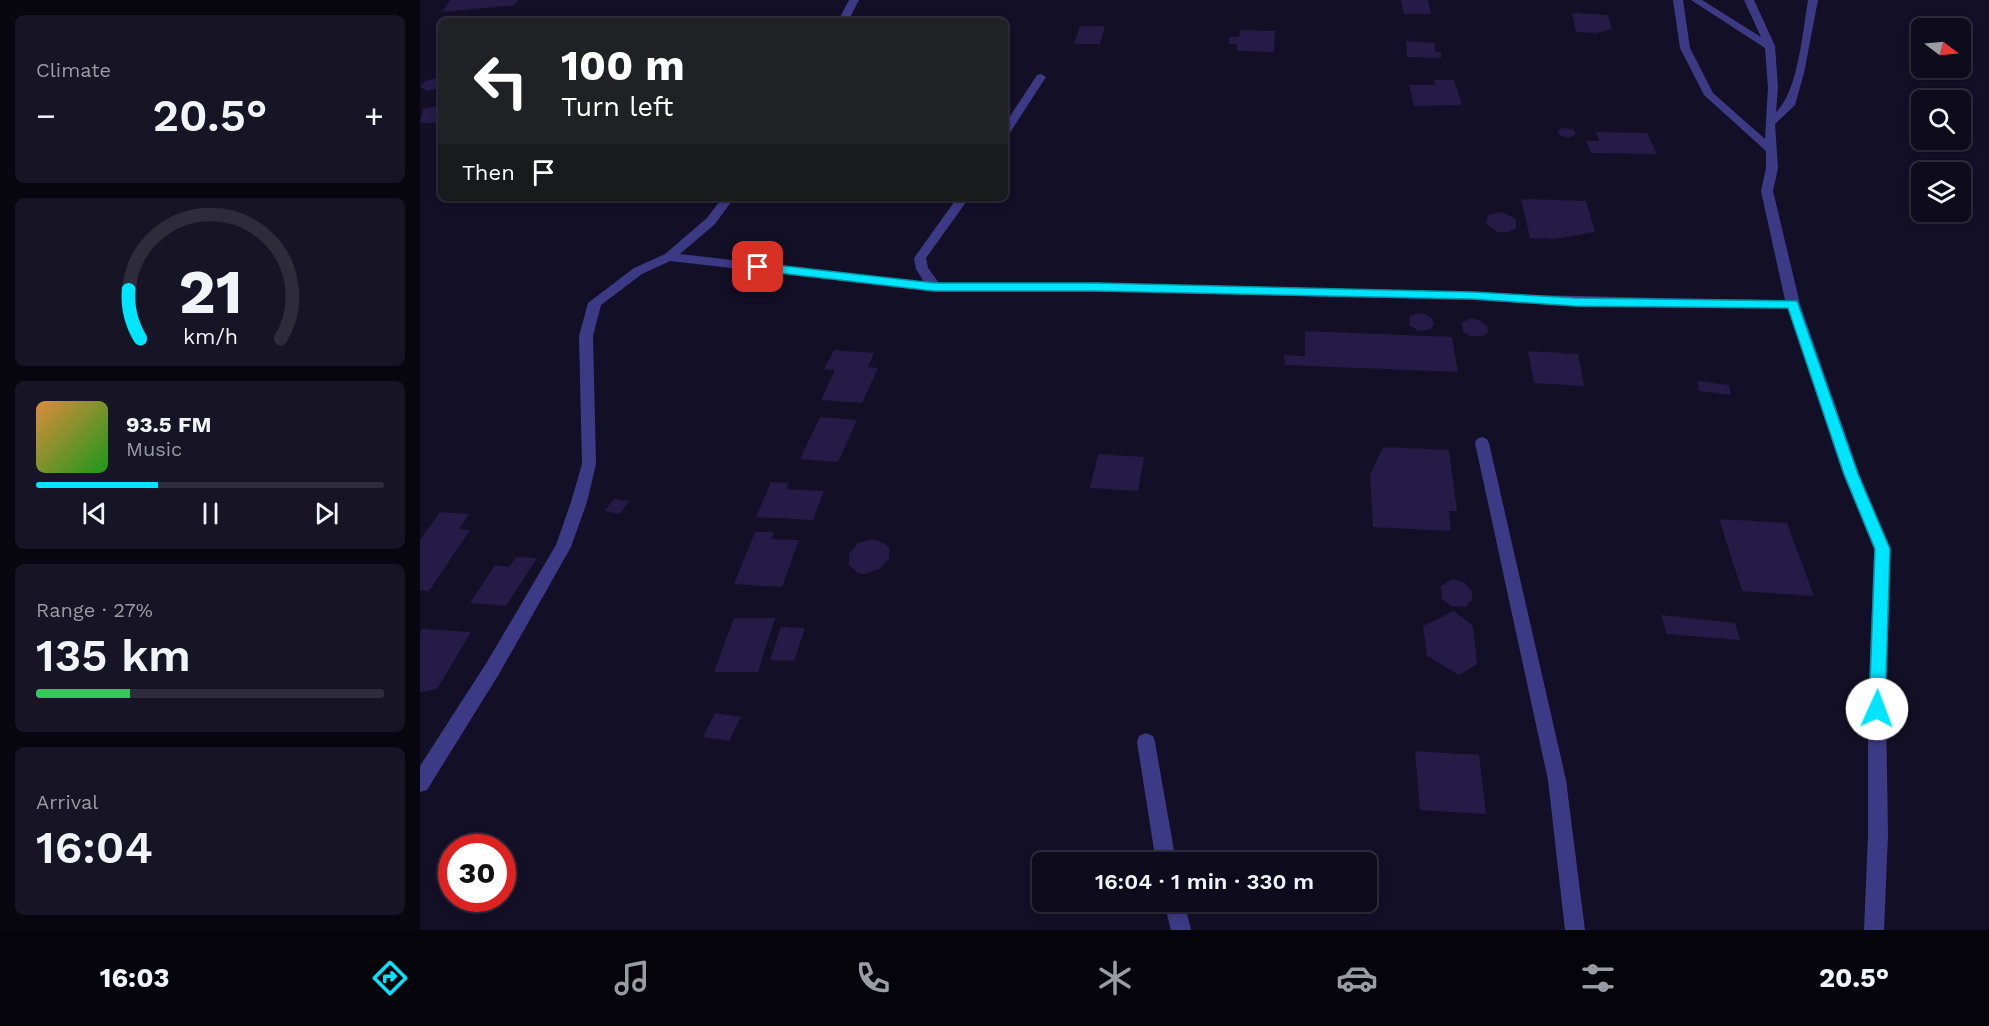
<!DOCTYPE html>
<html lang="en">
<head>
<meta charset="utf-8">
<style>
  body { margin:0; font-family:"Work Sans",sans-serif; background:#171425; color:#f1f3f6; height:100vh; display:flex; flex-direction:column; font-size:22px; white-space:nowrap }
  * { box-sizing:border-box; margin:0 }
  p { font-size:20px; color:#9b9ba3 }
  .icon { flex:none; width:33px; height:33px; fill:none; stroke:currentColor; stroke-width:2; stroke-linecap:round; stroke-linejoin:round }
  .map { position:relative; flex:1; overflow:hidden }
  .drawer { display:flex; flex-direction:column; gap:15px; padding:15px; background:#08060f; width:420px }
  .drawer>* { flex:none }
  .hud { position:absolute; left:18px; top:18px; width:570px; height:183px; border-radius:9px; box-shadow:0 3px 9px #0003,0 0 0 2px #2e2b3b; background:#202124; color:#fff; overflow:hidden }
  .needle { width:39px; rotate:106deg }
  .controls { position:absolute; left:1491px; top:18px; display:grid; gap:12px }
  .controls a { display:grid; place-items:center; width:60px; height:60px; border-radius:9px; background:#0e0b1c; box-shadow:0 3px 9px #0003,0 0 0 2px #2e2b3b; font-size:30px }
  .speed { position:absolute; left:18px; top:834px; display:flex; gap:12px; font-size:30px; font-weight:700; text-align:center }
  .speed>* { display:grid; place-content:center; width:78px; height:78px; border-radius:50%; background:#0e0b1c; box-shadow:0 3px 9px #0003,0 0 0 2px #2e2b3b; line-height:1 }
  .speed .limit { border:9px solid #d22; background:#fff; color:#111 }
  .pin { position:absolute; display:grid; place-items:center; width:51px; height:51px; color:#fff; margin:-26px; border-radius:12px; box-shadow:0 3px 9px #0006 }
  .me { position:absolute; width:66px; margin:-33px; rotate:2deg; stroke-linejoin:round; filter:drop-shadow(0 0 4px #0008) }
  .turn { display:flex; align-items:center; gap:21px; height:126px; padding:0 24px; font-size:27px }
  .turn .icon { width:78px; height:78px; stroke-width:2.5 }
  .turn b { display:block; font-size:42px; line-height:51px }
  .then { display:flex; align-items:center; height:57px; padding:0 24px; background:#0003; gap:12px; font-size:22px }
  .big { font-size:45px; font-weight:600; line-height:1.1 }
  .drawer .widget { flex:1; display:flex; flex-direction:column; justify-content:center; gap:9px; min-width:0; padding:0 21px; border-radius:9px; background:#171425 }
  .drawer .dial { align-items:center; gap:0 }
  .dial svg { height:156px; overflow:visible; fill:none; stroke:#2e2b3b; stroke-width:7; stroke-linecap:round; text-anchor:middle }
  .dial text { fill:#f1f3f6; stroke:none }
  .song { display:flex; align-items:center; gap:18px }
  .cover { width:72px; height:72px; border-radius:9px; background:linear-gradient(135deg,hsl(30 70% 55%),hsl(120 70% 35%)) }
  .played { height:6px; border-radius:3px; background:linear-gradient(90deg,#00e5ff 35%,#2e2b3b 35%) }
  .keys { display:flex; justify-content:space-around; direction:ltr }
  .heat { display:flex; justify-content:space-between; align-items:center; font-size:33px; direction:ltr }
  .charge { height:9px; border-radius:4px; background:linear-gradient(90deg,#34c759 27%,#2e2b3b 0) }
  .trip { position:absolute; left:612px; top:852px; width:345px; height:60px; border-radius:9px; background:#0e0b1c; box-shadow:0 3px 9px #0003,0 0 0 2px #2e2b3b; font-weight:600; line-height:60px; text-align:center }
  .dock { display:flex; height:96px; justify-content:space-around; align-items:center; background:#06040b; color:#9b9ba3 }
  .dock .icon { width:42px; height:42px }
  .dock .on { color:#00e5ff }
  .dock b { font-size:27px; color:#f1f3f6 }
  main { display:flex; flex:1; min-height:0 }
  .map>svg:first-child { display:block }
</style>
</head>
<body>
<main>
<section class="drawer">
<div class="widget"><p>Climate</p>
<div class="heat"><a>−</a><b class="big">20.5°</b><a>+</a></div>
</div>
<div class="widget dial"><svg viewBox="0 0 100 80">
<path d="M14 69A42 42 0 1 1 86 69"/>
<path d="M14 69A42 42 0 0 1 8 44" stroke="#00e5ff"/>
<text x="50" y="56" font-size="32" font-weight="700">21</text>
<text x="50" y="72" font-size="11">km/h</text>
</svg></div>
<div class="widget">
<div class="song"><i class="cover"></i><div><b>93.5 FM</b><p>Music</p></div></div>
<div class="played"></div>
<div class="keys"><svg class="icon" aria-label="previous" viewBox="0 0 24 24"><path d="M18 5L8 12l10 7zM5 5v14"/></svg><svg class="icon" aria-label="pause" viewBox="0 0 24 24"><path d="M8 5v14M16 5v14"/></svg><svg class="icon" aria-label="next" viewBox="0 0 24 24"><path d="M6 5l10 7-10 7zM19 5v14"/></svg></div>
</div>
<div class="widget"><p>Range · 27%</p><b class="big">135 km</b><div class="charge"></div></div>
<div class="widget"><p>Arrival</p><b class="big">16:04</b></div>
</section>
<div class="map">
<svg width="1569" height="930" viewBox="0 0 1569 930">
  <rect width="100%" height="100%" fill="#130f26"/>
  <!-- building -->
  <g fill="#241b47">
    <path d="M30 0H98L95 5 22 12Z"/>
    <path d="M981 0H1008L1011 14H984Z"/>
    <path d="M1152 13 1188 15 1192 29 1177 33 1156 32Z"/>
    <path d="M660 26H685L680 44H654Z"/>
    <path d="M820 30 855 31 854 52 817 51V44H809V37H819Z"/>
    <path d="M986 41 1015 43V52H1021V58L987 57Z"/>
    <path d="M21 77V87L8 91 0 87 5 81Z"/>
    <path d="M1014 80H1034L1042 105 994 106 989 85H1016Z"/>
    <path d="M21 106V126L15 123H0L3 109Z"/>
    <path d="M1141 128 1153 129 1156 134 1150 138 1141 136 1137 131Z"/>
    <path d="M1176 132 1227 133 1237 154 1171 153 1166 141H1179Z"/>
    <path d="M1101 199 1166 201 1175 232 1134 239 1110 238Z"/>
    <path d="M1082 212 1096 219V228L1088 232H1078L1066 224 1068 215Z"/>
    <path d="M997 313 1005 314 1012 318 1014 324 1011 329 999 331 989 325 990 316Z"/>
    <path d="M1053 318 1061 321 1067 326 1068 332 1063 336H1051L1043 332 1042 322Z"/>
    <path d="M885 331 1032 337 1038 372 865 365 864 355 885 356Z"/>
    <path d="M414 350 454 353 448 367 458 368 442 403 401 400 415 370 404 369Z"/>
    <path d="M1108 351 1158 354 1164 386 1114 383Z"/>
    <path d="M1277 381 1309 385 1311 395 1279 391Z"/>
    <path d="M400 417 437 420 418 462 380 459Z"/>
    <path d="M963 447 1029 450 1037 511H1029L1031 531 953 527 950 475Z"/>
    <path d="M678 454 724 457 718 491 670 488Z"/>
    <path d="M351 482 369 483 366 489 404 491 393 520 336 517Z"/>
    <path d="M194 499 209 501 200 514 184 511Z"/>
    <path d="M20 512 49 514 39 529 50 530 9 591 0 590V540Z"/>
    <path d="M1299 519 1367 523 1394 596 1322 591Z"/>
    <path d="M335 532H354L351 539 379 540 362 587 314 584Z"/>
    <path d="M453 539 467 545 470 549 469 559 459 569 445 574 438 573 429 565V554L438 543Z"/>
    <path d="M96 557 117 558 86 606 50 603 75 565 89 567Z"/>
    <path d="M1033 579 1045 583 1052 591V600L1046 607 1031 606 1022 599 1021 586Z"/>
    <path d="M1034 611 1053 626 1057 664 1039 675 1007 656 1003 626Z"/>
    <path d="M1241 615 1315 623 1320 640 1247 634Z"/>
    <path d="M314 618H355L338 672H294Z"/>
    <path d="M361 627 385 628 374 661 350 660Z"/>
    <path d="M2 629 51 632 17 689 0 692V633Z"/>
    <path d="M295 713 321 717 309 741 283 737Z"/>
    <path d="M995 751 1059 755 1066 814 1000 810Z"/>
  </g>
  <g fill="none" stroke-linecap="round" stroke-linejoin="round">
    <!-- minor -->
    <g fill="#3d3a85" fill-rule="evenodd">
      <path d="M429 0H439L428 21H418Z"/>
      <path d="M1253 0H1263L1270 48 1293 93 1345 139 1348 87 1345 48 1271 0H1282L1341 37 1324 0H1334L1355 46 1358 87 1356 112C1378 92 1383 29 1388 0H1398L1384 73 1375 105 1355 124 1358 168 1353 191 1380 304 1439 474 1470 549 1466 709 1468 835 1464 930H1444L1448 835V709L1454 549 1423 474 1368 308 1155 306 1053 300 678 291H515L250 261 222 274 181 305 173 336 176 464 167 502 151 547 79 674 7 790 0 792V766L67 662 136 545 151 502 162 464 159 336 168 303 214 268 245 254 287 218 302 198H314L295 224 260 254 504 282 496 269 494 258 537 198H549L506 258 508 268 519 283C801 283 1083 297 1365 300L1341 191 1346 168V151L1284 95 1260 48Z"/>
      <path d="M621 74 626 77 589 134 585 135V124L617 75Z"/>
      <path d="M1062 437 1067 439 1069 443 1146 780 1165 930H1145L1128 780 1055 443 1057 439Z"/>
      <path d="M726 733 733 736 735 742 756 862H736L717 742 719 736Z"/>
      <path d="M744 902H764L771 930H751Z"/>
    </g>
  </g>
  <!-- route -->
  <path fill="#00e5ff" stroke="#0095a6" stroke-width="1.5" d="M338 263 514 283H678L1053 292 1155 298 1377 301 1438 474 1470 549 1465 709 1463 715 1457 717 1451 715 1449 709 1455 549 1424 474 1368 308 1155 306 1053 299 678 291H514L333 270V265Z"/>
</svg>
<div class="controls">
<a><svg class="needle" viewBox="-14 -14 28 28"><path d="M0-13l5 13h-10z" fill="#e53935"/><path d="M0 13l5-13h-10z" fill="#9b9ba3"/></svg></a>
<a><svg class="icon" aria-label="search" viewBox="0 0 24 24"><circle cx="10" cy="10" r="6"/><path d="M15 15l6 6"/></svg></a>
<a><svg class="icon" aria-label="layers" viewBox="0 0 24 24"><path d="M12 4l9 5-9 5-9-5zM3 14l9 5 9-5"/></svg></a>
</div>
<div class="speed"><div class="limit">30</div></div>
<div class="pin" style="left:338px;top:267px;background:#d93025"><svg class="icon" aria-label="arrive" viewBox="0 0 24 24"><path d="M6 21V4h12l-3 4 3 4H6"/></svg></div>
<svg class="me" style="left:1457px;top:709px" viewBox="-20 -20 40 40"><circle r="19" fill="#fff"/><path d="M0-13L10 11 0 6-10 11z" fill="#00e5ff"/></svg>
<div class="trip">16:04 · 1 min · 330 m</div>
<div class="hud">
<div class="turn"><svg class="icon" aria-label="left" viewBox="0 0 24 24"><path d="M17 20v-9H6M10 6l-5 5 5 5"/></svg><div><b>100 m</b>Turn left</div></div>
<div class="then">Then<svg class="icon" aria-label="arrive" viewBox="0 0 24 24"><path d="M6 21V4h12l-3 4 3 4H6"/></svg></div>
</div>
</div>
</main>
<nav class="dock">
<b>16:03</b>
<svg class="icon on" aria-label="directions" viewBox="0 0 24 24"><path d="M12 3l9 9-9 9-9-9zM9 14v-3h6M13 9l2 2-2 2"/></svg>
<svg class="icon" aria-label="music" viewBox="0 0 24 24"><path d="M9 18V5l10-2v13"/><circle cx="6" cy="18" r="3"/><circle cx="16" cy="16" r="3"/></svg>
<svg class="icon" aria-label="phone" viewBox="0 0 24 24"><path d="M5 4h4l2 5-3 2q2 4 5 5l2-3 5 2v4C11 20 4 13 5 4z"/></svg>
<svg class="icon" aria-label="climate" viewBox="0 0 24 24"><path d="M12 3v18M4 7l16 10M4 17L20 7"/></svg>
<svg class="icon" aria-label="car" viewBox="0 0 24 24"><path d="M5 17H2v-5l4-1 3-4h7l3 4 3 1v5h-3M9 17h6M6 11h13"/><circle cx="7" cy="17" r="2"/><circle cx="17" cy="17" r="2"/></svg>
<svg class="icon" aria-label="filters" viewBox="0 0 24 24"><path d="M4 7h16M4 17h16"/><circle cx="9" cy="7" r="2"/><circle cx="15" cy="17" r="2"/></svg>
<b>20.5°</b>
</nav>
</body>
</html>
